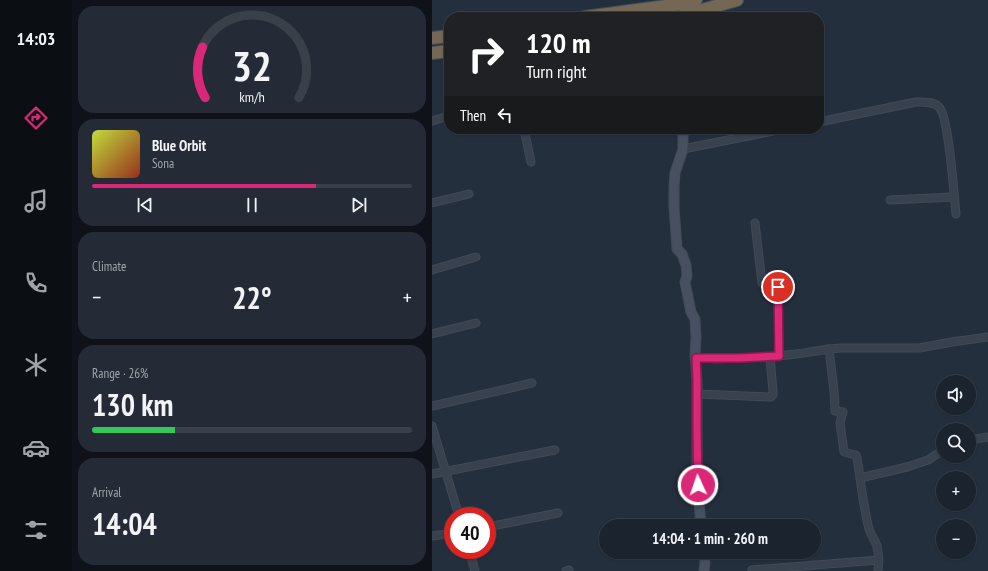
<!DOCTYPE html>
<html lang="en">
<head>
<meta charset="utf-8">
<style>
  body { margin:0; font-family:"PT Sans Narrow",sans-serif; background:#242b36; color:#f1f3f6; height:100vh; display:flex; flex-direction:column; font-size:15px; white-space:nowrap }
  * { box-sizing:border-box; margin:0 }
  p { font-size:13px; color:#a0a4aa }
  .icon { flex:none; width:22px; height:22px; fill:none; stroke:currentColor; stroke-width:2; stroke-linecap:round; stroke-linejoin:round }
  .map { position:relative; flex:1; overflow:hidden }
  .details { display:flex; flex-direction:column; gap:6px; padding:6px; background:#0f1319; width:360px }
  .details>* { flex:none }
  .top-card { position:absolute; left:12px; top:12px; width:380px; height:122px; border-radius:16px; box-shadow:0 1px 3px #0004,0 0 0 1px #39404a; background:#202124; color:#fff; overflow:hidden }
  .buttons { position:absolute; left:504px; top:375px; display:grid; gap:8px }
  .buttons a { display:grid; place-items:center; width:40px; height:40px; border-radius:50%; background:#1b232e; box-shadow:0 1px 3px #0004,0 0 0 1px #39404a; font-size:20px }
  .speed { position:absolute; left:12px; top:507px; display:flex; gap:8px; font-size:20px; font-weight:700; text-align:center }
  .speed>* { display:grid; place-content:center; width:52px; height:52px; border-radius:50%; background:#1b232e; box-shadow:0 1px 3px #0004,0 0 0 1px #39404a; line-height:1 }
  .speed .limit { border:6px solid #d22; background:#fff; color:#111 }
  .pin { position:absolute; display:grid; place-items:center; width:34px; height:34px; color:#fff; margin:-17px; border:2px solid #fff; border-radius:50%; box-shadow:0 1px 4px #0007 }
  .me { position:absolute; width:44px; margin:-22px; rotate:357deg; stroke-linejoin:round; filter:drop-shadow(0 0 3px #0008) }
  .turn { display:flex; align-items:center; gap:14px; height:84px; padding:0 16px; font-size:18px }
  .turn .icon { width:52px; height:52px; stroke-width:2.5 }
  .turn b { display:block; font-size:28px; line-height:34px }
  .then { display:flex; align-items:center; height:38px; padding:0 16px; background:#0003; gap:8px; font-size:15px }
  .big { font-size:30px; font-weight:700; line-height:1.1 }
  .details .card { flex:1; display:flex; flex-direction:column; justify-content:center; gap:6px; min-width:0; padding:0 14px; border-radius:16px; background:#242b36 }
  .details .dial { align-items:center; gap:0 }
  .dial svg { height:104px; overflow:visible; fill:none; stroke:#39404a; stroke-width:7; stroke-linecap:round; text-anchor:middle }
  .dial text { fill:#f1f3f6; stroke:none }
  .song { display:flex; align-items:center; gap:12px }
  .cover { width:48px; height:48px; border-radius:6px; background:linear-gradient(135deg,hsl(70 70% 55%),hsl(10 70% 35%)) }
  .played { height:4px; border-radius:2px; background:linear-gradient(90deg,#db2777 70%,#39404a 70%) }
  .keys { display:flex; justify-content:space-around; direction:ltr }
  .heat { display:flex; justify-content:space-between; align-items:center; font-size:22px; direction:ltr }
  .charge { height:6px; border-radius:3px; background:linear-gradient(90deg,#34c759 26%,#39404a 0) }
  .trip { position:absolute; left:167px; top:519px; width:222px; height:40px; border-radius:20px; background:#1b232e; box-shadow:0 1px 3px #0004,0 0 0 1px #39404a; font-weight:700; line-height:40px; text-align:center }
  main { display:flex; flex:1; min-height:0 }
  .tab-bar { display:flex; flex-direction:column; width:72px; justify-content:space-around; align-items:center; background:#0b0e12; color:#a0a4aa }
  .tab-bar .icon { width:28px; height:28px }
  .tab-bar .current { color:#db2777 }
  .tab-bar b { font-size:18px; color:#f1f3f6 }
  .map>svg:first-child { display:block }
</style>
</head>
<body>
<main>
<nav class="tab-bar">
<b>14:03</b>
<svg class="icon current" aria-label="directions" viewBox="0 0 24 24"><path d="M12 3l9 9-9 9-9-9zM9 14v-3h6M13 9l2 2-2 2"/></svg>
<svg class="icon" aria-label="music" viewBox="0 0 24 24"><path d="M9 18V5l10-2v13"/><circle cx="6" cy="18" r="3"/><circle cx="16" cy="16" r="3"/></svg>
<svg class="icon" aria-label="phone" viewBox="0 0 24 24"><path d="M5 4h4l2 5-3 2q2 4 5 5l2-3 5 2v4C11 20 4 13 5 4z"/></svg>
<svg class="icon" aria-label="climate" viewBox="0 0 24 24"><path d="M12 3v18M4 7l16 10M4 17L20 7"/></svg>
<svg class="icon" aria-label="car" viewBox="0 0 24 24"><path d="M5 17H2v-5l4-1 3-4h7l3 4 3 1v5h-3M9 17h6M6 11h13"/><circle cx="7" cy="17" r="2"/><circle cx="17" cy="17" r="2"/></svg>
<svg class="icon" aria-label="filters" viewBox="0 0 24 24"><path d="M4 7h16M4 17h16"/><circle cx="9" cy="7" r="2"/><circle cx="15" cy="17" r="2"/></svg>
</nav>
<section class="details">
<div class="card dial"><svg viewBox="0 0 100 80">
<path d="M14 69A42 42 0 1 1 86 69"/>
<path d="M14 69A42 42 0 0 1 12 30" stroke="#db2777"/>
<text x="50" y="56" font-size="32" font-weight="700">32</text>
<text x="50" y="72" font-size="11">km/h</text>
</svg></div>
<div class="card">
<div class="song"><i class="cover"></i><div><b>Blue Orbit</b><p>Sona</p></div></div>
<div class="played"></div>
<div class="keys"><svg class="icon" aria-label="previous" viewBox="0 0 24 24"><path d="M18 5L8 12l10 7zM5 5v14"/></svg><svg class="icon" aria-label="pause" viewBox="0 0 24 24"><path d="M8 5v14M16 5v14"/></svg><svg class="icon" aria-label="next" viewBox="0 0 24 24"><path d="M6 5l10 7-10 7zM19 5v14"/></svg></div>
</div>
<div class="card"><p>Climate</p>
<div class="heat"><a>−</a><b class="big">22°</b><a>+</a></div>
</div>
<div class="card"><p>Range · 26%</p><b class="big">130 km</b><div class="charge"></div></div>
<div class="card"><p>Arrival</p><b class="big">14:04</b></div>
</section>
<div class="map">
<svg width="556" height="571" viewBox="0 0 556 571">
  <rect width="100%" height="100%" fill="#242f3e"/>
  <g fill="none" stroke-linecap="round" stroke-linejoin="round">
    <defs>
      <g id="street">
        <path d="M0 121 17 116"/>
        <path d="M387 122 484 102C491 102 501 101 507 107 517 117 522 196 524 214"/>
        <path d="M92 129 99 162"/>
        <path d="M251 149 351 129"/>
        <path d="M458 200 522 197"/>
        <path d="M0 203 37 194"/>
        <path d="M323 223 330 283C335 285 342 282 346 284L347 356"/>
        <path d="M0 270 44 257"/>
        <path d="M0 334 44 323"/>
        <path d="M397 349 409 348H487L520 342 556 337"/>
        <path d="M264 358H275L283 359 338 357 372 353 397 349 402 391 403 411 411 412 408 423 412 452 424 455 425 458C429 481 431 506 437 529 439 535 443 540 445 546 447 554 447 563 446 571"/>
        <path d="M265 394 339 397 341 395V392L338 357"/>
        <path d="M0 406 100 383"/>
        <path d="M0 426 27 516"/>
        <path d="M537 440 556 437"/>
        <path d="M0 474 123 450"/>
        <path d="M428 478 475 467 496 460 511 450"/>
        <path d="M55 527 126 513"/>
        <path d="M0 536 21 533"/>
        <path d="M37 550 43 571"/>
        <path d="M134 571 137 570"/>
        <path d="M320 571V570L447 560"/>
      </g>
      <g id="secondary">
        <path d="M238 17V0"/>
        <path d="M251 129V149L243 173 242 186V207L245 249 250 254 254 265 255 276 253 282 259 312 263 319 264 337 263 355 265 380V468L267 502 269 526"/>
        <path d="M272 571 273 563 272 552"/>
      </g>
      <g id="highway">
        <path d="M153 17 249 4 264 0"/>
        <path d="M246 17 305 0"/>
        <path d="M0 38 17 36"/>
        <path d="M0 53 17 51"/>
      </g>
    </defs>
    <!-- street casing -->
    <use href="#street" stroke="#414a57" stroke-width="9"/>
    <!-- secondary casing -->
    <use href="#secondary" stroke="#414a57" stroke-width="11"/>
    <!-- highway casing -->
    <use href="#highway" stroke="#434c59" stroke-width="14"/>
    <!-- street -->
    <use href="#street" stroke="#38414e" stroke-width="7"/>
    <!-- secondary -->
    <use href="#secondary" stroke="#465061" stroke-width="9"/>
    <!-- highway -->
    <use href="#highway" stroke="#746855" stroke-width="12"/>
  </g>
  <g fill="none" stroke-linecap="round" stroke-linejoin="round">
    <defs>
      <path id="route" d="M266 485 265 431V380L264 358H307L347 356 346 287"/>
    </defs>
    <!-- route casing -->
    <use href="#route" stroke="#8e194d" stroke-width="10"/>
    <!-- route -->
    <use href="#route" stroke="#db2777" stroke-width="7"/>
  </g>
</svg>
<div class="buttons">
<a><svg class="icon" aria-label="sound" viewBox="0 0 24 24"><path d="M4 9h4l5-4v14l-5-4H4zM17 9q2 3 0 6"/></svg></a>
<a><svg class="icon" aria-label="search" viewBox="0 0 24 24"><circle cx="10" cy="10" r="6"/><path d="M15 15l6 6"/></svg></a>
<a>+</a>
<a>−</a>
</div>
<div class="speed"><div class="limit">40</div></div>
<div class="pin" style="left:346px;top:287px;background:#d93025"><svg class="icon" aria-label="arrive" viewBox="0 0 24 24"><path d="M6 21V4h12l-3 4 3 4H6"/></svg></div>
<svg class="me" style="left:266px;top:485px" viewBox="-20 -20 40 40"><circle r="17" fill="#db2777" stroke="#fff" stroke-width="3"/><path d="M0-11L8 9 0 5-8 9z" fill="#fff"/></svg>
<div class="trip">14:04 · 1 min · 260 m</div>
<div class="top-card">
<div class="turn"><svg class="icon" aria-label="right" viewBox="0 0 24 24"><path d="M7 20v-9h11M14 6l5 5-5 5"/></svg><div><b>120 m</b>Turn right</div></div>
<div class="then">Then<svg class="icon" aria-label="left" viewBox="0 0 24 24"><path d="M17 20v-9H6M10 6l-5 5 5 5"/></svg></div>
</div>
</div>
</main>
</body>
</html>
